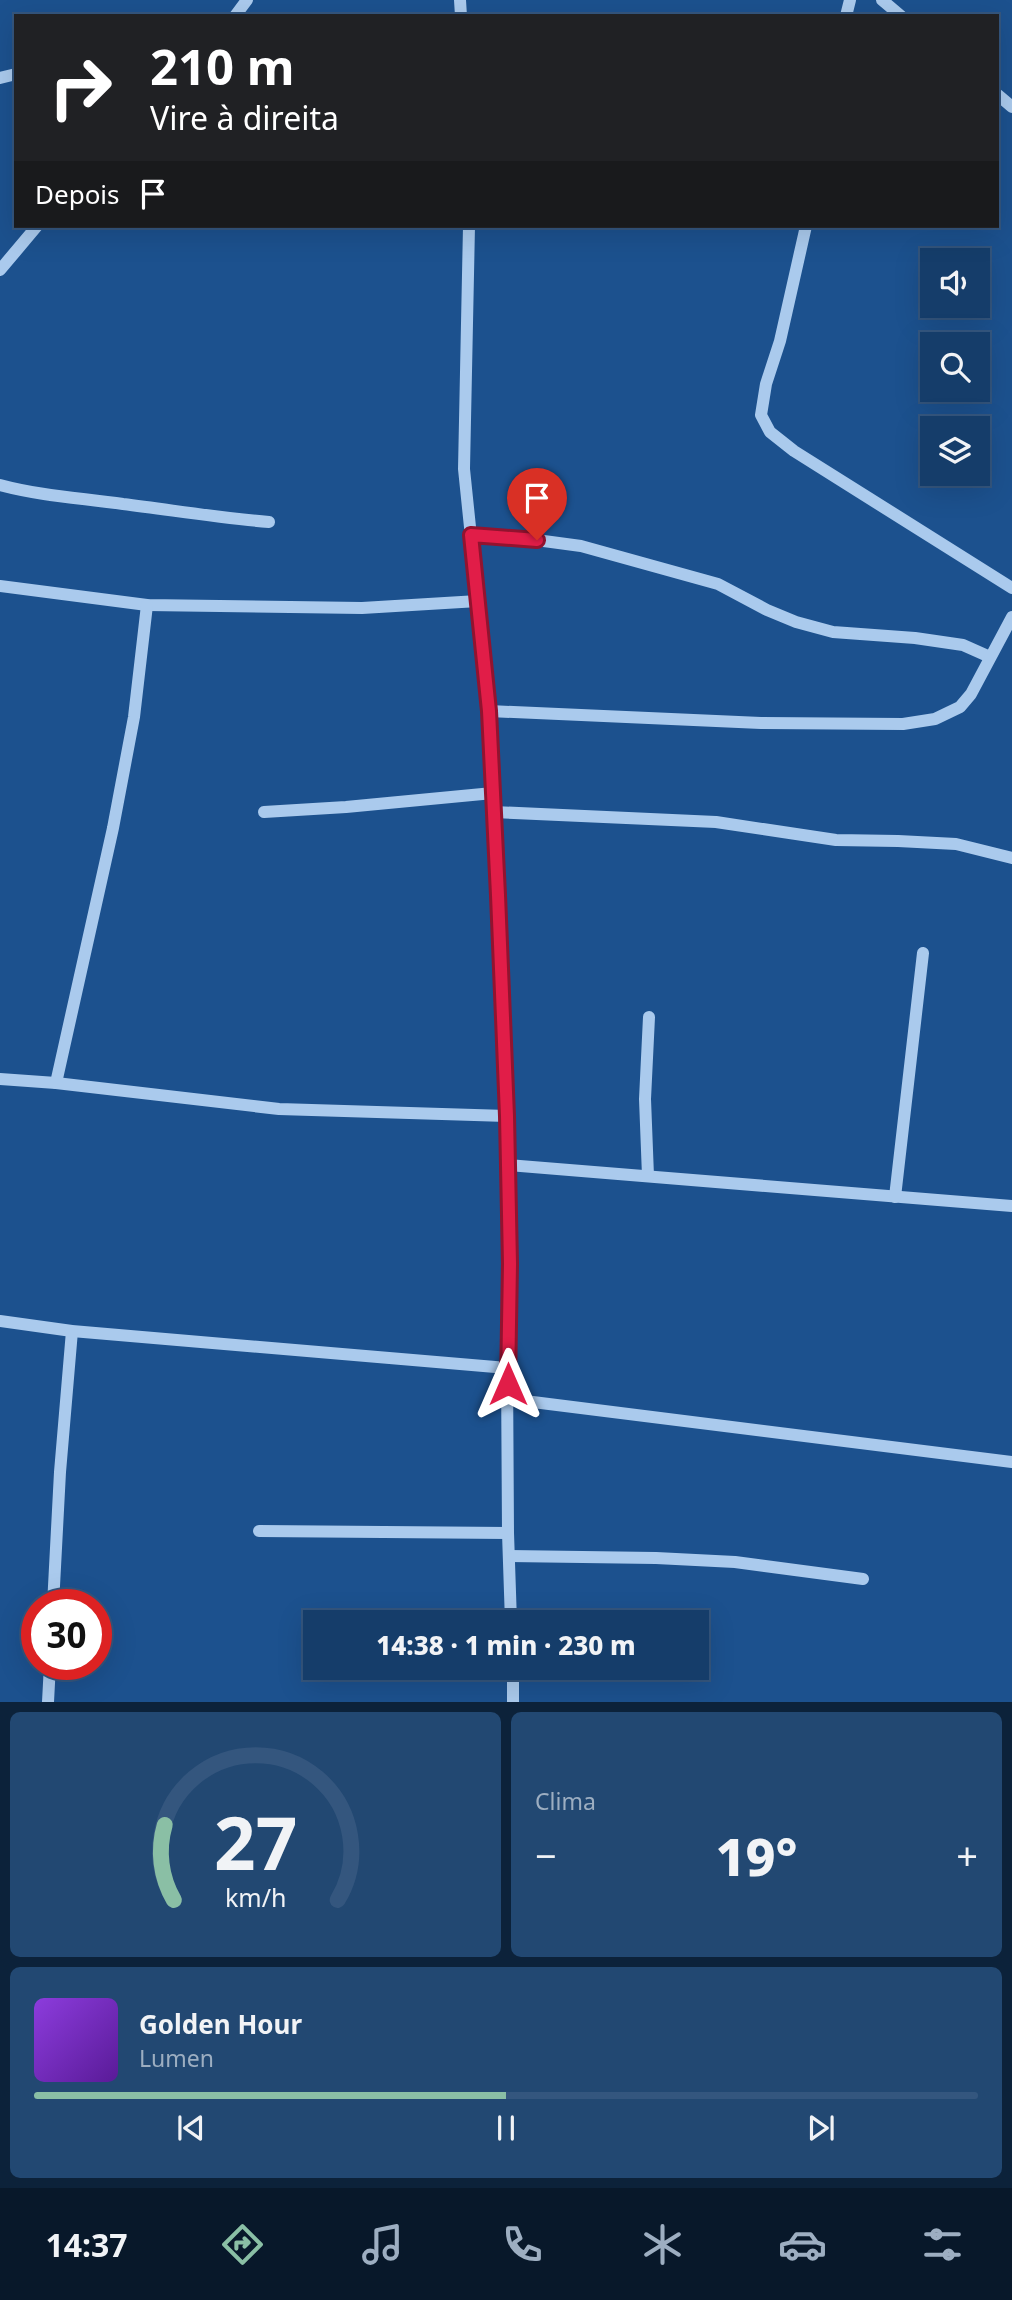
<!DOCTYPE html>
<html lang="pt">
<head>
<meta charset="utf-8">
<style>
  body { margin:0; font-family:"Noto Sans",sans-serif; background:#224872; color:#f1f3f6; height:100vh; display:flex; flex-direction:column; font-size:26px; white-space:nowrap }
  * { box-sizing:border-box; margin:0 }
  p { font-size:23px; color:#9daec1 }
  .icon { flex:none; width:38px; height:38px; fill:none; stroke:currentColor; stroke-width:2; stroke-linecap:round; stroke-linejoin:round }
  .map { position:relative; height:1702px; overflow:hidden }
  .details { display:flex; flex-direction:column; gap:10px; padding:10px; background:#0c223a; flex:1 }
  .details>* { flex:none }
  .guide { position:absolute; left:14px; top:14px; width:985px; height:214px; border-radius:0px; box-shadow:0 7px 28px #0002,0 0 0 2px #34567e; background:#202124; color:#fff; overflow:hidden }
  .fabs { position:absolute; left:920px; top:248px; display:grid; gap:14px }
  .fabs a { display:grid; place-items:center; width:70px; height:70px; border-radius:0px; background:#153d6a; box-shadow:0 7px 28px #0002,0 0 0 2px #34567e; font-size:35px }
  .speed { position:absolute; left:21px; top:1589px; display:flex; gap:14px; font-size:35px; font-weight:700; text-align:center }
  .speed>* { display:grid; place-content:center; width:91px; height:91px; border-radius:50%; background:#153d6a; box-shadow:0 7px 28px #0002,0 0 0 2px #34567e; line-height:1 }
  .speed .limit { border:10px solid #d22; background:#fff; color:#111 }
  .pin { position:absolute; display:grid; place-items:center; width:60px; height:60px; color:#fff; margin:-72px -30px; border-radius:50% 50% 50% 0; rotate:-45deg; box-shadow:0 0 7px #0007 }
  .pin .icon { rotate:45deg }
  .me { position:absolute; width:77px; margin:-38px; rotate:0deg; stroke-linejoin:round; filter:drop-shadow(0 0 5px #0008) }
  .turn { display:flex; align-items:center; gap:24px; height:147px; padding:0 21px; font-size:32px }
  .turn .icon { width:91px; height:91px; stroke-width:2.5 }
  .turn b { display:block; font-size:49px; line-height:60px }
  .then { display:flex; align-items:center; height:66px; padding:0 21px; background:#0003; gap:14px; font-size:26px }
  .big { font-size:52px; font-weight:800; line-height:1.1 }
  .details .widget { flex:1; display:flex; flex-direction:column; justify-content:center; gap:10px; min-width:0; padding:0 24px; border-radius:10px; background:#224872 }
  .details .dial { align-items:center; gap:0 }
  .dial svg { height:182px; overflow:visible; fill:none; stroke:#34567e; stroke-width:7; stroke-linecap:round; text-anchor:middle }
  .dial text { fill:#f1f3f6; stroke:none }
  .song { display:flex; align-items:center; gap:21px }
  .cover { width:84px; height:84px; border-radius:10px; background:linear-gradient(135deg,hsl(270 70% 55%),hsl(270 70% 35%)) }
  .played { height:7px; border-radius:4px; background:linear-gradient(90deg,#8abfa5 50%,#34567e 50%) }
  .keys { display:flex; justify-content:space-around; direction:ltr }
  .heat { display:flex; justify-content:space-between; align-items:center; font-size:38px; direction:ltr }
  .details .tiles { flex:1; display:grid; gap:10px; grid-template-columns:1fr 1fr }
  .widget:last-child { grid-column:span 2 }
  .trip { position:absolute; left:303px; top:1610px; width:406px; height:70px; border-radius:0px; background:#153d6a; box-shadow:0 7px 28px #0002,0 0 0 2px #34567e; font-weight:800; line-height:70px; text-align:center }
  .dock { display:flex; height:112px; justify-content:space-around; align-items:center; background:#08182a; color:#9daec1 }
  .dock .icon { width:49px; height:49px }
  .dock .current { color:#8abfa5 }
  .dock b { font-size:32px; color:#f1f3f6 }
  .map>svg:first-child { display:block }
</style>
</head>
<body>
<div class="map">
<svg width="1012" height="1702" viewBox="0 0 1012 1702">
  <rect width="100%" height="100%" fill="#1c518e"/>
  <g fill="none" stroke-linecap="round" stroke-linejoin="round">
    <!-- minor -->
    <g stroke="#aacaed" stroke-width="12">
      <path d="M460 0 461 16"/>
      <path d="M882 0 901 16"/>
      <path d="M235 16 247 0"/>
      <path d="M846 16 850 0"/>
      <path d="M0 78 16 74"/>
      <path d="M998 95 1012 107"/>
      <path d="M469 226 464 469 489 711 507 1116 510 1264 507 1368 508 1533 511 1622"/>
      <path d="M806 226 780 341 766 384 761 415 770 432 794 451 1012 588"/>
      <path d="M0 270 37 226"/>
      <path d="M0 485C41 496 82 498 123 504 172 510 220 518 269 522"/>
      <path d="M471 535 514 537 581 546 718 584 767 610 796 622 833 632 915 638 963 645 990 657"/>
      <path d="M0 586 147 605 362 608 478 601"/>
      <path d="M489 711 761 723 903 724 935 719 960 707 971 694 1012 617"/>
      <path d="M264 812 346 807 493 793"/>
      <path d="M494 812 716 822 836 840 898 841 956 844 1012 858"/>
      <path d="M0 1079 56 1083 279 1109 507 1116"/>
      <path d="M56 1083 113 828 134 717 147 605"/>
      <path d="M507 1165 1012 1206"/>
      <path d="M648 1176 645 1099 649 1017"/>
      <path d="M895 1197 923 953"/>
      <path d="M0 1321 72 1331 507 1368"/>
      <path d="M509 1399 1012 1462"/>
      <path d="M259 1531 508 1533"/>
      <path d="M509 1556 656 1558 735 1562 863 1579"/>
      <path d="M53 1605 60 1472 72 1331"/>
      <path d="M513 1668V1702"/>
      <path d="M48 1702 50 1664"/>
    </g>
  </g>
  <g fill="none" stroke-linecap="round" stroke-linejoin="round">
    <defs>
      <path id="route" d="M508 1384 510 1264 507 1116 498 895 489 711 471 535 537 540"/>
    </defs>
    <!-- route casing -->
    <use href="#route" stroke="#92132f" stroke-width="18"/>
    <!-- route -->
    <use href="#route" stroke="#e11d48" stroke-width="12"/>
  </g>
</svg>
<div class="fabs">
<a><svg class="icon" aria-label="sound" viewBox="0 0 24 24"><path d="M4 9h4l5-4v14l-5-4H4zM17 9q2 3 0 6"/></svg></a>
<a><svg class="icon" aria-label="search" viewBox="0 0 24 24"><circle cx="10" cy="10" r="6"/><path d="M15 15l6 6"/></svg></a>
<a><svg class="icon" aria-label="layers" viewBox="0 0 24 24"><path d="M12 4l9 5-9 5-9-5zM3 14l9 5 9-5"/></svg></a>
</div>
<div class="speed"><div class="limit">30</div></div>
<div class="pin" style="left:537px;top:540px;background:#d93025"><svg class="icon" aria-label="arrive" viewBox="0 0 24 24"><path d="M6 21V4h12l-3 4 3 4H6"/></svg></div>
<svg class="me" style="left:508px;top:1384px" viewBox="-20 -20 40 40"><path d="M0-17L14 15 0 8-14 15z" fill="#e11d48" stroke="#fff" stroke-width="4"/></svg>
<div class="trip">14:38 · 1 min · 230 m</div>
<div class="guide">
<div class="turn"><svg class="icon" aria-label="right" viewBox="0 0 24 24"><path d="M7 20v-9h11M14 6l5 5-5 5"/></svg><div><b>210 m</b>Vire à direita</div></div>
<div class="then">Depois<svg class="icon" aria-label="arrive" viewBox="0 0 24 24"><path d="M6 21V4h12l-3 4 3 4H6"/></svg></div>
</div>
</div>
<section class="details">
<div class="tiles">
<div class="widget dial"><svg viewBox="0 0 100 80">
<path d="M14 69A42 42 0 1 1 86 69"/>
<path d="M14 69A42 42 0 0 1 10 36" stroke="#8abfa5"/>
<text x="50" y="56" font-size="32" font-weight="700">27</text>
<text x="50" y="72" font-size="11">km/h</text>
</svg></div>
<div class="widget"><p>Clima</p>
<div class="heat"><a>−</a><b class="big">19°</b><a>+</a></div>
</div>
<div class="widget">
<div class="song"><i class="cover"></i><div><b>Golden Hour</b><p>Lumen</p></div></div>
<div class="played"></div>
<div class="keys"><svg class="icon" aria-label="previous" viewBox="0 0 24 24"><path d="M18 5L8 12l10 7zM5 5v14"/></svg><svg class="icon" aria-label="pause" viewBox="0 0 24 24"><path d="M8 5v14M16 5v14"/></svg><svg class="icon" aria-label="next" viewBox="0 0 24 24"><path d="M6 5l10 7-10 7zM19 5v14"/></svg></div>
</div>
</div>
</section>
<nav class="dock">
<b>14:37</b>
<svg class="icon current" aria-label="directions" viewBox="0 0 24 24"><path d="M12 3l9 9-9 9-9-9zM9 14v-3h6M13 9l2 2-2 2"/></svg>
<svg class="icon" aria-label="music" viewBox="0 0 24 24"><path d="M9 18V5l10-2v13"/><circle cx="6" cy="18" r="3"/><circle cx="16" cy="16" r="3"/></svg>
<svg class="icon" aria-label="phone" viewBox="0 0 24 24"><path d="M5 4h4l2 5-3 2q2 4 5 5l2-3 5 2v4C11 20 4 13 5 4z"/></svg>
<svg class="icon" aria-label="climate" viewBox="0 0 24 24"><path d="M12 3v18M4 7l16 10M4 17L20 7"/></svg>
<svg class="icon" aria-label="car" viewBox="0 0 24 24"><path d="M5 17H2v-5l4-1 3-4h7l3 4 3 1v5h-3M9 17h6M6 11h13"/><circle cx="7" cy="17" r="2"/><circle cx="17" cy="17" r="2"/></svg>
<svg class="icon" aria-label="filters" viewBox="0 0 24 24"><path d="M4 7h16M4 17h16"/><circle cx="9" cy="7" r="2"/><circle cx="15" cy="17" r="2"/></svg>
</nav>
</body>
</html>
